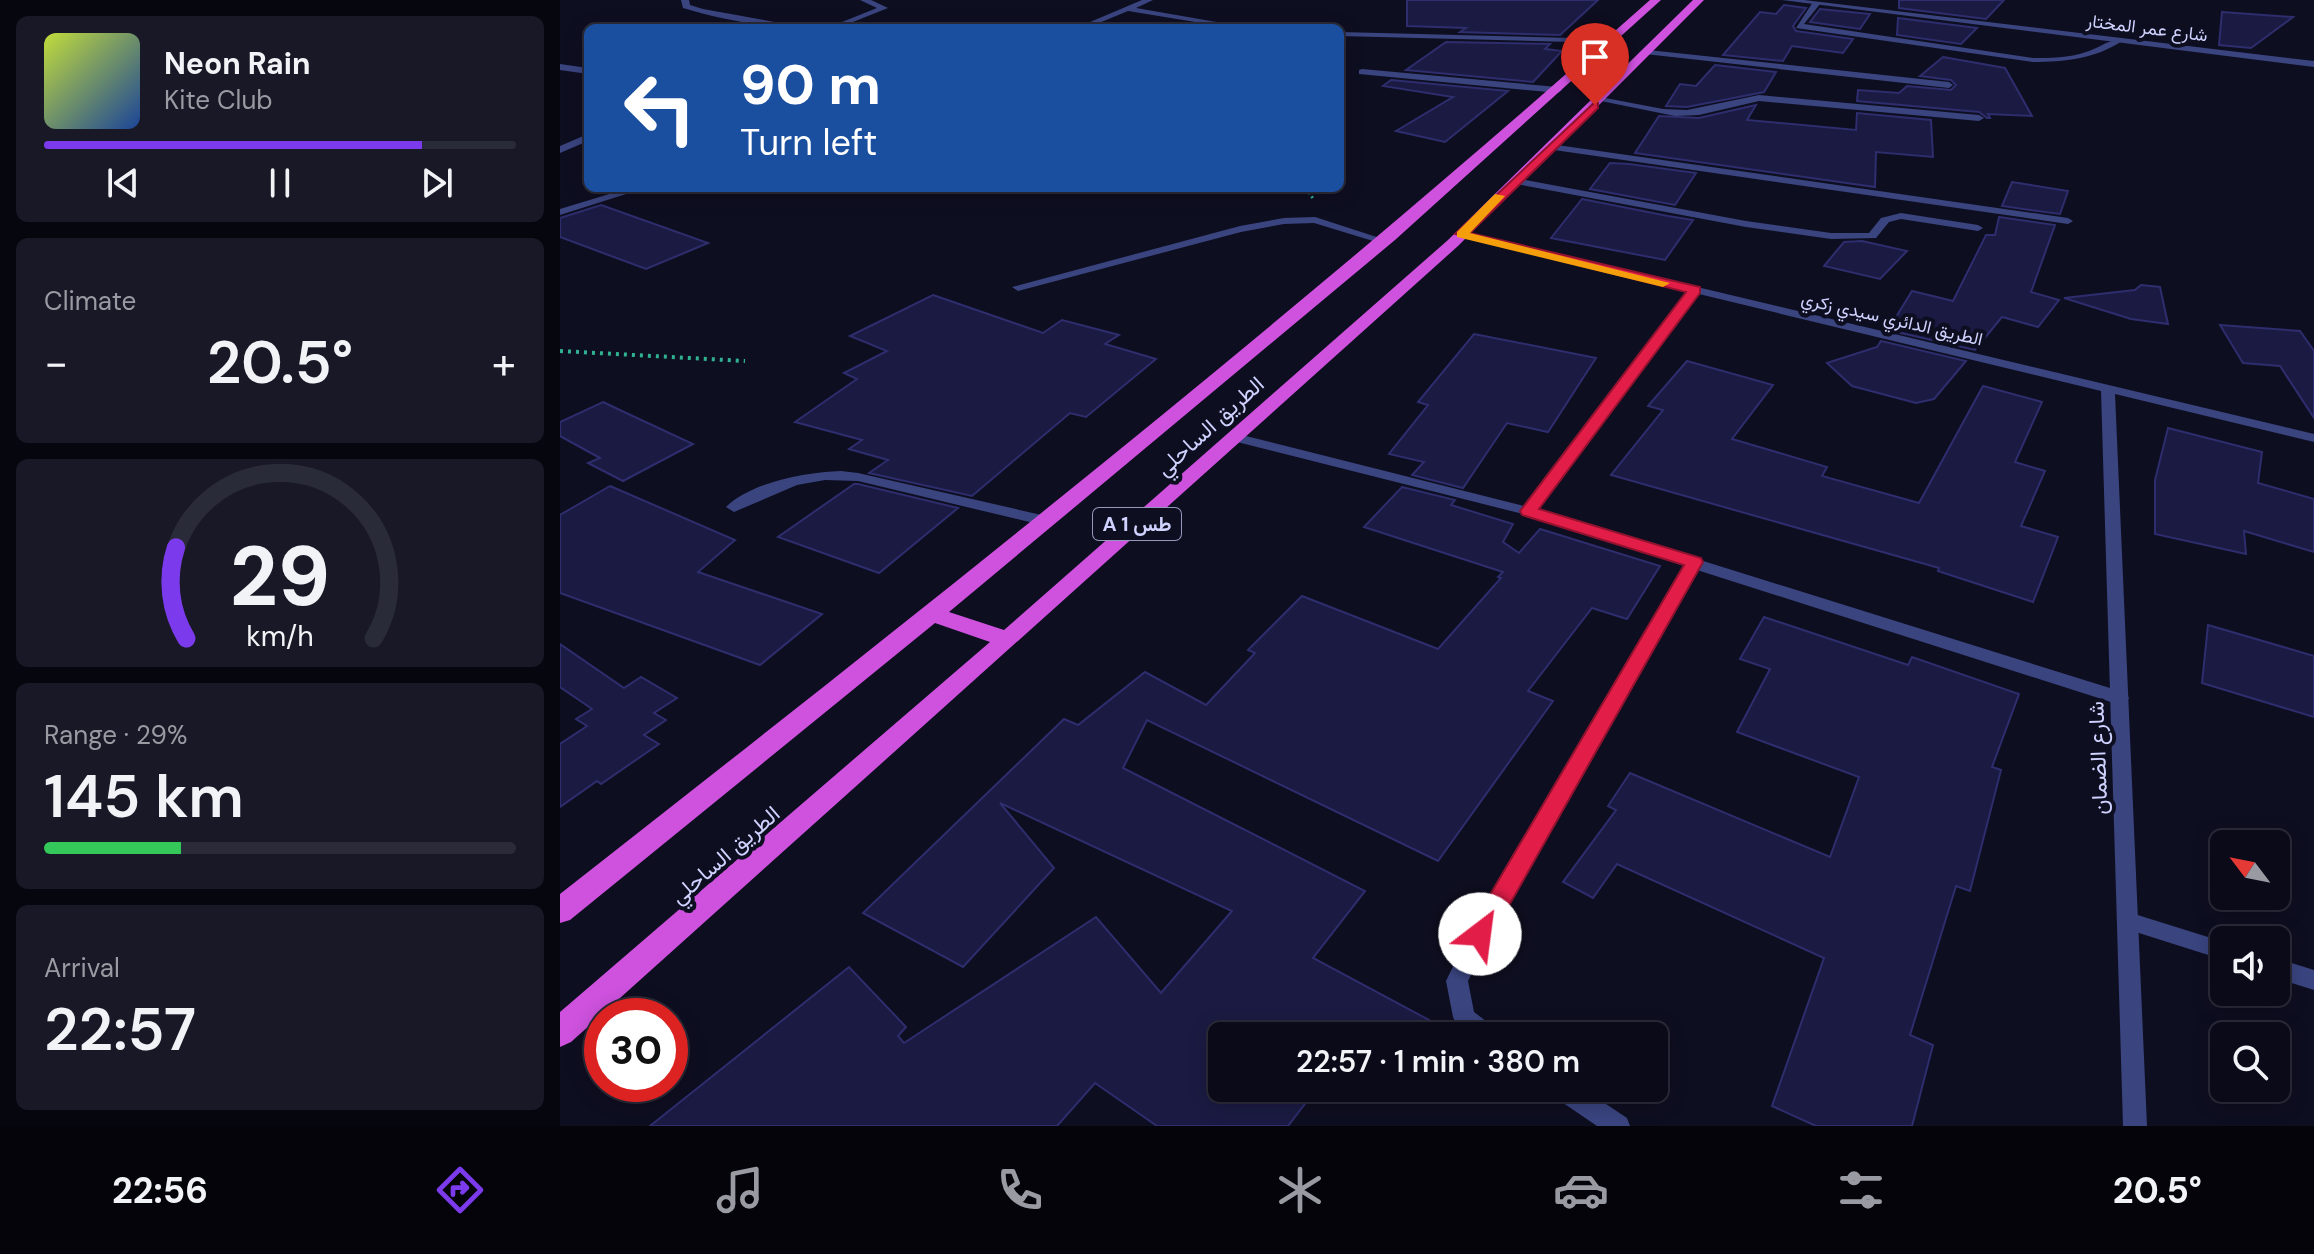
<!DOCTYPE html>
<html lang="en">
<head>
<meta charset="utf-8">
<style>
  body { margin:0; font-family:"DM Sans",Vazirmatn,sans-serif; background:#181826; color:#f1f3f6; height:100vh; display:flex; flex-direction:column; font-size:30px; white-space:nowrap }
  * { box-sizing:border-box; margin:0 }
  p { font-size:26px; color:#999aa2 }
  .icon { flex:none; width:44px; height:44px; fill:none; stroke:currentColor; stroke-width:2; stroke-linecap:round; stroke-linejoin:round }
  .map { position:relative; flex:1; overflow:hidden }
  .sheet { display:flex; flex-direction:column; gap:16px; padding:16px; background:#06060e; width:560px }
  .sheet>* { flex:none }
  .hud { position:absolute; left:24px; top:24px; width:760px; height:168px; border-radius:12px; box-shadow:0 4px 20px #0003,0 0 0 2px #2a2b38; background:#1a4fa0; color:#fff; overflow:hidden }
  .needle { width:52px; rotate:302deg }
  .controls { position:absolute; left:1650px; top:830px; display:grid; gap:16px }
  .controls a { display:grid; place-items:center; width:80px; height:80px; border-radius:12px; background:#0a0a19; box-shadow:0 4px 20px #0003,0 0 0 2px #2a2b38; font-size:40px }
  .speed { position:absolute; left:24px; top:998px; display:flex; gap:16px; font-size:40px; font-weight:700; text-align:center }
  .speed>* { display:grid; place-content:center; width:104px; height:104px; border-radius:50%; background:#0a0a19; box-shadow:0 4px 20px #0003,0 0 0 2px #2a2b38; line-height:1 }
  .speed .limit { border:12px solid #d22; background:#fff; color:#111 }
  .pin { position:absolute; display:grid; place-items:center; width:68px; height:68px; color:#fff; margin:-82px -34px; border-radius:50% 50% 50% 0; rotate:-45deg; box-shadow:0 0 8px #0007 }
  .pin .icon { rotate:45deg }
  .me { position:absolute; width:88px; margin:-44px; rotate:30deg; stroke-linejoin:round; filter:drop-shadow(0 0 6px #0008) }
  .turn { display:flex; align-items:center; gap:28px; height:168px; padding:0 24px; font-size:36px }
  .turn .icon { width:104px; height:104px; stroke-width:2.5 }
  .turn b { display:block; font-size:56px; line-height:68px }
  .big { font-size:60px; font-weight:600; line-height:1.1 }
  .sheet .tile { flex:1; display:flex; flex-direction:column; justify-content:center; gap:12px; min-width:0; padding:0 28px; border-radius:12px; background:#181826 }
  .sheet .dial { align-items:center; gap:0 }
  .dial svg { height:208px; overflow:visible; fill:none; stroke:#2a2b38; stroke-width:7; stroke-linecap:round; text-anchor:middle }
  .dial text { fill:#f1f3f6; stroke:none }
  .song { display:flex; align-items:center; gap:24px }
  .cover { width:96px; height:96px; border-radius:12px; background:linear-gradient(135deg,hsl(70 70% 55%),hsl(220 70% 35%)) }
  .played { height:8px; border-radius:4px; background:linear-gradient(90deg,#7c3aed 80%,#2a2b38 80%) }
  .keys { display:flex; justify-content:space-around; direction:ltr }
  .heat { display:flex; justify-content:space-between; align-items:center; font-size:44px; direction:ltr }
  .charge { height:12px; border-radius:6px; background:linear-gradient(90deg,#34c759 29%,#2a2b38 0) }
  .trip { position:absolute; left:648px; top:1022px; width:460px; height:80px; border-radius:12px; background:#0a0a19; box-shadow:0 4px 20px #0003,0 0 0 2px #2a2b38; font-weight:600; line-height:80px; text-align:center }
  .dock { display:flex; height:128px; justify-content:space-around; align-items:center; background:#04040a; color:#999aa2 }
  .dock .icon { width:56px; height:56px }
  .dock .selected { color:#7c3aed }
  .dock b { font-size:36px; color:#f1f3f6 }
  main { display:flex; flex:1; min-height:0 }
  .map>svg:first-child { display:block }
</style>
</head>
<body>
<main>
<section class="sheet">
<div class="tile">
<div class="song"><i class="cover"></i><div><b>Neon Rain</b><p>Kite Club</p></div></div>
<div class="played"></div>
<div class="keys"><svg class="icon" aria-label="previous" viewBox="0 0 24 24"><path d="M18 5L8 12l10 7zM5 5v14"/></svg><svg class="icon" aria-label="pause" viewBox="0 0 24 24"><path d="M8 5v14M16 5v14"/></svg><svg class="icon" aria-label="next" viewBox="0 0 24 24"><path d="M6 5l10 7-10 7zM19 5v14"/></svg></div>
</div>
<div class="tile"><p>Climate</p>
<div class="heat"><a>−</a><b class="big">20.5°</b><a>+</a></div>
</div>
<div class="tile dial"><svg viewBox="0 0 100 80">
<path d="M14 69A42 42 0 1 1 86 69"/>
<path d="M14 69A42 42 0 0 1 10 34" stroke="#7c3aed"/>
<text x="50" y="56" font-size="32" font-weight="700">29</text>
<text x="50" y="72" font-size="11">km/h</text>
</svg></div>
<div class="tile"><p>Range · 29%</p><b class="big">145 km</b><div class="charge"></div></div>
<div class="tile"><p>Arrival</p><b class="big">22:57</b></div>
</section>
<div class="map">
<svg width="1754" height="1126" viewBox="0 0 1754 1126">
  <rect width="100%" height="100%" fill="#0e0e21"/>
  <!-- building -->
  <g fill="#1b1a42" stroke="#2e2d6d" stroke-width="2">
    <path d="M847 0H1038L1000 35 900 32 906 28 847 26Z"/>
    <path d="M1339 0H1444L1426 19 1339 8Z"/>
    <path d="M1224 5 1246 8 1233 26 1236 31 1293 39 1283 53 1232 46 1223 61 1163 55 1200 12 1216 14Z"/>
    <path d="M1260 9 1310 14 1300 29 1250 22Z"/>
    <path d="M1662 12 1733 17 1691 48 1659 45Z"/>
    <path d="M1338 18 1417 28 1401 44 1337 35Z"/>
    <path d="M886 42 990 44 985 49 1002 51 973 82 846 70Z"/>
    <path d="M1383 57 1445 68 1472 116 1428 114 1430 118H1427L1419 112 1297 101 1298 90 1339 93 1347 86 1391 90 1396 85 1391 80 1360 76Z"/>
    <path d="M1155 65 1216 72 1204 92 1127 107 1106 106 1120 84 1136 86Z"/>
    <path d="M831 80 948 91 885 142 836 131 893 97 823 86Z"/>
    <path d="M1196 105 1187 120 1296 130 1297 113 1371 120 1373 157 1316 152 1315 187 1075 153 1099 116 1139 118Z"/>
    <path d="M1050 163 1069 164 1136 173 1115 205 1030 189Z"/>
    <path d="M1452 182 1508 191 1500 214 1442 206Z"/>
    <path d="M1022 199 1108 216 1133 220 1105 260 991 238Z"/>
    <path d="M41 205 148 243 86 269 0 237V218Z"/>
    <path d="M1439 217 1495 225 1471 292 1499 300 1478 327 1442 317 1415 350 1328 330 1352 291 1393 301 1426 235H1435Z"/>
    <path d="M1302 241 1347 251 1320 279 1264 266 1284 242Z"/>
    <path d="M1581 285 1600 287 1608 324 1571 319 1504 298 1575 290Z"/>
    <path d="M373 295 483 333 502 320 559 335 545 344 596 359 526 417 510 413 412 496 309 473 328 460 289 449 302 440 235 422 297 379 284 373 327 351 290 336Z"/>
    <path d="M1660 325 1740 331 1754 351V418L1720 366 1683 363Z"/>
    <path d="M914 334 1036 358 988 432 947 423 903 488 852 475 864 462 829 454 868 405 858 402Z"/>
    <path d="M1321 341 1406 361 1374 399 1356 403 1292 386 1267 363 1317 347Z"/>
    <path d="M1127 361 1213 385 1172 439 1267 467 1262 476 1359 503 1423 386 1482 402 1455 462 1485 471 1461 526 1498 537 1473 602 1378 571 1379 568 1051 475 1103 410 1088 406Z"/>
    <path d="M43 402 62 411 133 444 63 481 28 463 40 458 0 436V422Z"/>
    <path d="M1608 428 1702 452 1698 483 1754 499V552L1684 531 1686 554 1595 534V480Z"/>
    <path d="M294 484H298L398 508 319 573 218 537Z"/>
    <path d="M50 486 175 540 138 572 262 614 200 665 0 593V515Z"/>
    <path d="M842 487 895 500 891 505 953 524 943 542 959 553 980 529 1100 566 1067 619 1032 608 968 691 993 701 878 861 587 720 563 768 805 891 753 958 899 1036H662V1088H757L728 1126H597L535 1083 497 1126H90L289 967 346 1027 338 1036 344 1043 536 917 601 993 672 911 440 803 494 868 403 967 303 913 504 719 518 725 585 672 646 705 695 653 688 650 742 596 878 649 941 578 938 577 943 572 804 527Z"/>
    <path d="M1204 617 1348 665 1352 657 1459 694 1432 767 1441 770 1410 891 1396 886 1350 1035 1373 1045 1352 1126H1256L1212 1106 1264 958 1057 864 1033 898 1003 882 1056 810 1048 806 1070 773 1270 857 1299 777 1177 732 1210 669 1180 659Z"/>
    <path d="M1648 625 1754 656V717L1642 683Z"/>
    <path d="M0 644 64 688 81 677 117 698 94 713 106 720 84 735 99 744 41 784 37 781 0 807V744L27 726 16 719 32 709 0 687Z"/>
  </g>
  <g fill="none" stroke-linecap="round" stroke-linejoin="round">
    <!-- path-far1 -->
    <path stroke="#30b192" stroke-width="3" stroke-dasharray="2 3" stroke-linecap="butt" d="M746 188 754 200"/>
    <!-- path -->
    <path stroke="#30b192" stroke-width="4" stroke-dasharray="3 5" stroke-linecap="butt" d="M0 351 185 361"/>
    <!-- service -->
    <g fill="#3a447f" fill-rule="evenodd">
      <path d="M28 134V141L0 153V146Z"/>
      <path d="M755 217 829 241 823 244 754 223 724 224 681 232 458 291 452 287 680 226 724 218Z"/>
      <path d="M281 471 298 473 486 516 494 521 486 526 298 481 265 480 237 485 174 512 166 507C192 482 246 472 281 471Z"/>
    </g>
    <!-- minor -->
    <g fill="#3a447f" fill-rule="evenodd">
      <path d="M121 0H129L130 5 143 9 248 28C208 28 162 20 123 8Z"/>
      <path d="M300 0H311L328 8 278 28H267L317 8Z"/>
      <path d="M582 0H593L576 8 691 28H672L568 11 527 28H516Z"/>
      <path d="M1253 2 1260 4 1244 24 1473 58C1490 58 1509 58 1526 52 1538 49 1551 37 1562 41 1535 59 1504 62 1473 62L1236 28Z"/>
      <path d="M780 32 1051 39 1055 41 1051 43 780 36Z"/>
      <path d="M1088 50 1389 82 1393 85 1389 88 1085 54Z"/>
      <path d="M0 64 28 68V74L0 70Z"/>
      <path d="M802 69 998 87 1002 90 998 93 799 74V70Z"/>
      <path d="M1199 95 1419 115 1424 118 1419 121 1199 101 1139 115 1115 116 1036 100 1040 97 1103 109 1127 110Z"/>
      <path d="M990 144 1508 218 1513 221 1508 224 987 149 985 147Z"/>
      <path d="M955 178 1186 221 1271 233H1309L1321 218 1341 213 1418 225 1423 228 1418 231 1341 219 1329 222 1316 238 1271 239 1186 227 951 183 950 181Z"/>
      <path d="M69 188H85L0 215V209Z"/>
      <path d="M1135 286 1139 287V293L977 509 1566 693 1569 698 1566 703H1554L1137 570 928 940 908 981 914 1012 935 1028 939 1036H910L896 1024 893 1017 886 981 912 927 1124 566 963 514 669 440 667 437 674 433 964 506 1131 287Z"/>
      <path d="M1568 912 1664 942V960L1560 927 1557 921 1560 915Z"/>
      <path d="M1716 958 1754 970V990L1716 978Z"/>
      <path d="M989 1088H1022L1067 1118 1070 1126H1037L993 1096Z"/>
    </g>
    <!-- tertiary -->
    <g fill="#3a447f" fill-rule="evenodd">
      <path d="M1222 0H1244L1754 61V67Z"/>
      <path d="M902 231 1754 434V442L1555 394 1587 1126H1563L1541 391 898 236V232Z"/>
    </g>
    <!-- trunk -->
    <path fill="#ce52de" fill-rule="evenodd" d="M1090 0H1101L835 240 389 612 444 630 888 240 1133 0H1144L898 246 11 1042 0 1047V1012L430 642 375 623 10 920 0 923V894C370 604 739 313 1090 0Z"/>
  </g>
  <!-- route -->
  <path fill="#e11d48" stroke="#92132f" stroke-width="2" d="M1035 102 1038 103V108L910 233 1140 287V293L979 509 1141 558 1143 562 929 941 920 945 911 941 907 934 911 927 1124 565 962 515 960 511 1126 292 895 234Z"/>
  <!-- slow -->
  <path fill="#f59e0b" d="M935 194 945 196 910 233 1110 283 1103 287 897 237V232Z"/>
  <g text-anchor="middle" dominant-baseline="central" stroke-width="8" stroke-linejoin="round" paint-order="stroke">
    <!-- far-street labels -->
    <g font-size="18" fill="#cfd2fe" stroke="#0e0e21">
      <text transform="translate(1587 28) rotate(7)">شارع عمر المختار</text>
      <text transform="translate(1332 319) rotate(13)">الطريق الدائري سيدي زكري</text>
    </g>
    <!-- shield labels -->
    <rect fill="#0e0e21" stroke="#9597bc" stroke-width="2" x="533" y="508" width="88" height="32" rx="6"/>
    <g font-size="20" font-weight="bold" fill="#cfd2fe">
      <text x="577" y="524">A 1 طس</text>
    </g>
    <!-- street labels -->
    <g font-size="22" fill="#cfd2fe" stroke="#0e0e21">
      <text transform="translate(650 426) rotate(-42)">الطريق الساحلي</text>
      <text transform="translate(1538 758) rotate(-92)">شارع الضمان</text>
      <text transform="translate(165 855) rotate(-41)">الطريق الساحلي</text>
    </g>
  </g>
</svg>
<div class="controls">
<a><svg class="needle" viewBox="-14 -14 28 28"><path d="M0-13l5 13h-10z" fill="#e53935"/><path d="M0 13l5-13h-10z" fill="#999aa2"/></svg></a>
<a><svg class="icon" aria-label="sound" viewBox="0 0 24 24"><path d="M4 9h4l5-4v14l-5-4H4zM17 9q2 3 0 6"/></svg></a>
<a><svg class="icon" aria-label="search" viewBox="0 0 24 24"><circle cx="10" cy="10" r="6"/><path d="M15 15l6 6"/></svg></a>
</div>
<div class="speed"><div class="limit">30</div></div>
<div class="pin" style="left:1035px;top:105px;background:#d93025"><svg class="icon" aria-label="arrive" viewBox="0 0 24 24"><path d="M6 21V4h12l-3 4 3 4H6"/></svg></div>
<svg class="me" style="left:920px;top:934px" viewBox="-20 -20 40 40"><circle r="19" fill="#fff"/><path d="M0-13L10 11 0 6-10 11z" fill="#e11d48"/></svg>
<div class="trip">22:57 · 1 min · 380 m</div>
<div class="hud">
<div class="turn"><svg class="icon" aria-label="left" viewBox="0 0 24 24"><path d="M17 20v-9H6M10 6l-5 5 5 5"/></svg><div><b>90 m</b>Turn left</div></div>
</div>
</div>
</main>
<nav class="dock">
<b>22:56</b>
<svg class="icon selected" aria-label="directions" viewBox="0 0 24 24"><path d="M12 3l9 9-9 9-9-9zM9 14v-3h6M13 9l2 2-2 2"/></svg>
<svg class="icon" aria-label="music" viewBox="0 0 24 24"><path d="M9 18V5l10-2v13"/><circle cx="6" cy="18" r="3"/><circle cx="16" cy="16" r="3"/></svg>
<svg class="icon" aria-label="phone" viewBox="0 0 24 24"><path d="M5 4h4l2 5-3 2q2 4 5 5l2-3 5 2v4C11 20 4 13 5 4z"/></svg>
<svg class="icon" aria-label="climate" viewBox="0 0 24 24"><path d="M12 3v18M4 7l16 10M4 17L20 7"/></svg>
<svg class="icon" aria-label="car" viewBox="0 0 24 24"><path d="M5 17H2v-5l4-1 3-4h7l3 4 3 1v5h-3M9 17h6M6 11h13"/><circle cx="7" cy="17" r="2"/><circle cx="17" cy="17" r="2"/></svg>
<svg class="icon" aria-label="filters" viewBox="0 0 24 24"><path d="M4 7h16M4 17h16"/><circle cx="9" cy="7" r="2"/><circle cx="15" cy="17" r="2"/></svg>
<b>20.5°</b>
</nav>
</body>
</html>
